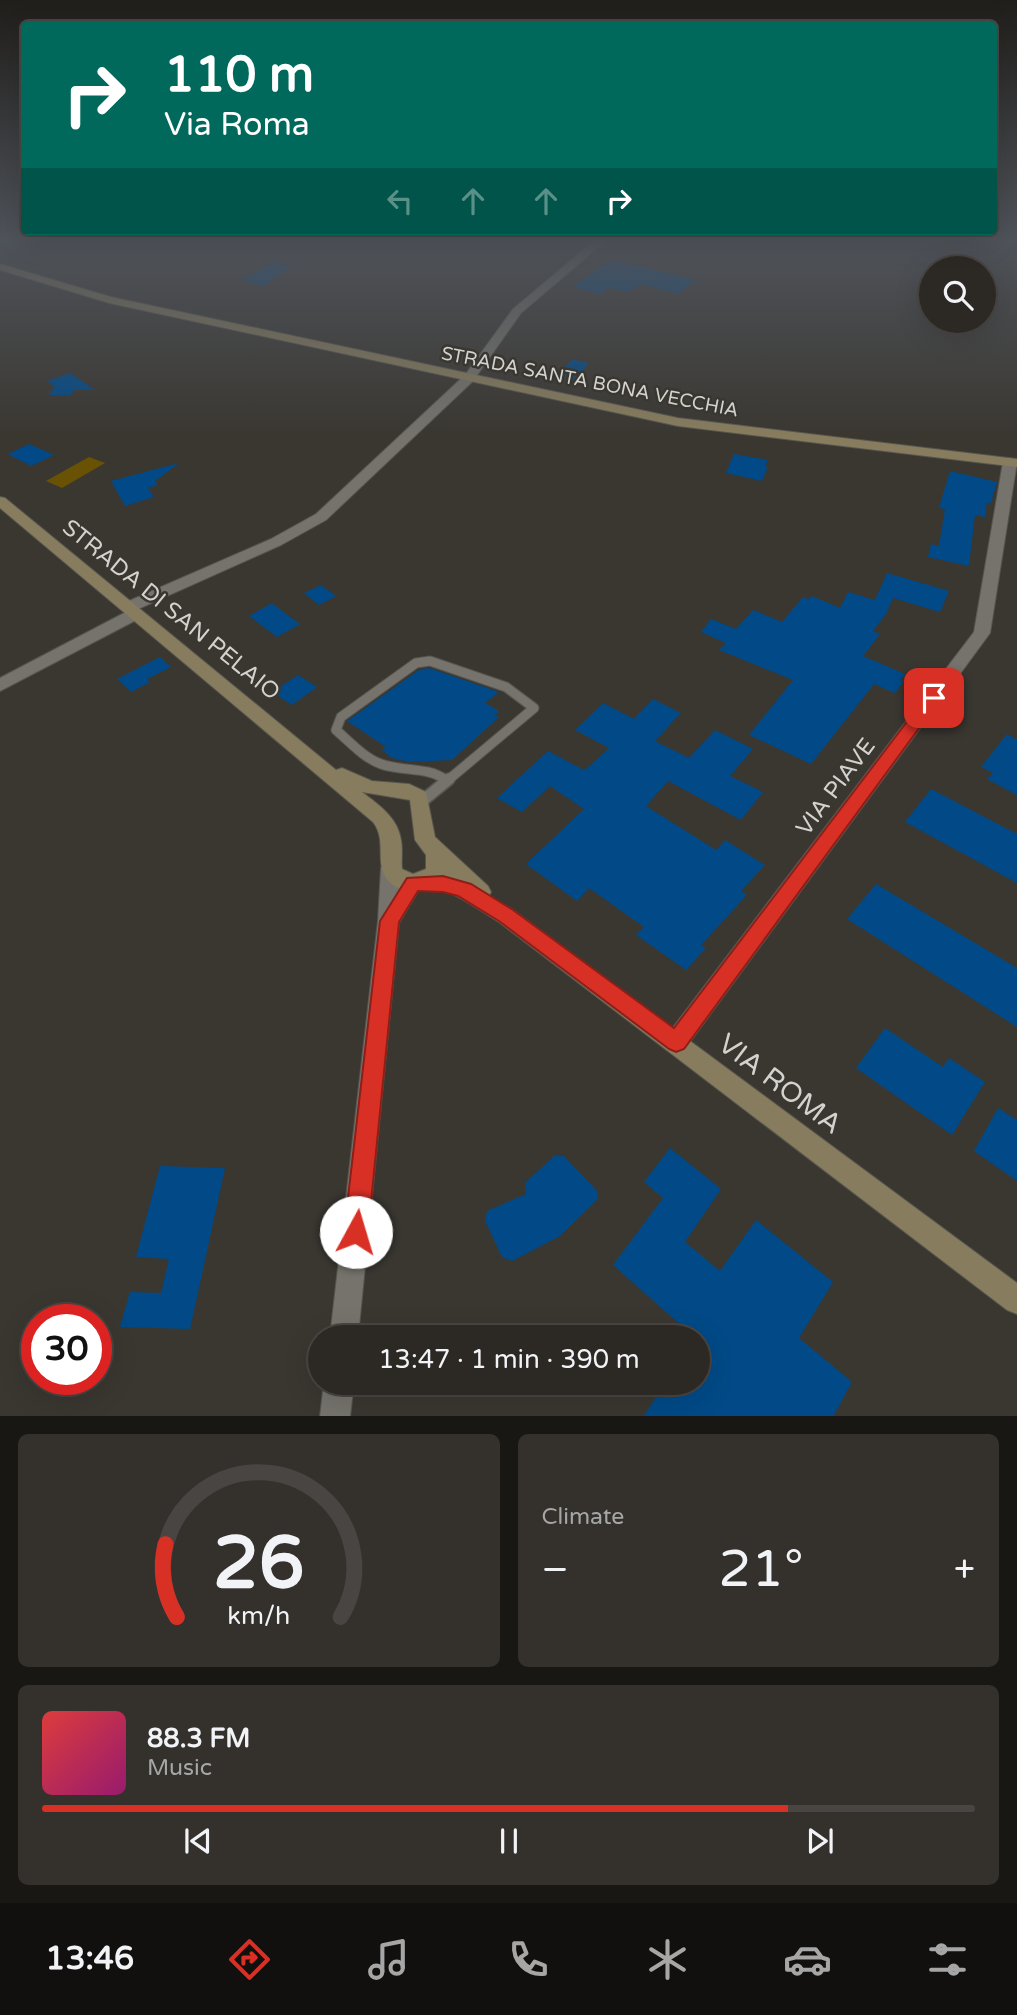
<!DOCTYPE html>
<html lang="en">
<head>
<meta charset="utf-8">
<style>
  body { margin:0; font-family:"Varela Round",sans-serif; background:#34312d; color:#f1f3f6; height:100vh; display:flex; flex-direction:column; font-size:26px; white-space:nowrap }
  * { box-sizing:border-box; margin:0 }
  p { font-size:23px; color:#a6a6a7 }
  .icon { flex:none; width:38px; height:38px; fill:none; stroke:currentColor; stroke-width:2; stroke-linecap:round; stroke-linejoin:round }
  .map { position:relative; height:1416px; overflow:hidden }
  .panel { display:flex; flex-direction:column; gap:18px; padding:18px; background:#181714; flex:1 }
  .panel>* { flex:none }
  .hud { position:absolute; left:21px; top:21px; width:976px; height:214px; border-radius:7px; box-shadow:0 7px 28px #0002,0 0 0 2px #484542; background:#00695c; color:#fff; overflow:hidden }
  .controls { position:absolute; left:919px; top:256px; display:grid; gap:14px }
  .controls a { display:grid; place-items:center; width:77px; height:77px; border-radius:50%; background:#2c2925; box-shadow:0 7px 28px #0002,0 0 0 2px #484542; font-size:35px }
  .speed { position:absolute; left:21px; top:1304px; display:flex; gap:14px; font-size:35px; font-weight:700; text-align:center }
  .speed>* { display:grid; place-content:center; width:91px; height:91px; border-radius:50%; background:#2c2925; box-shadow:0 7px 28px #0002,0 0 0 2px #484542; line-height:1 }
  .speed .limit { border:10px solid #d22; background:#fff; color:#111 }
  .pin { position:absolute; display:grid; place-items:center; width:60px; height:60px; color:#fff; margin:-30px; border-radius:14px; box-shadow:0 4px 10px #0006 }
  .me { position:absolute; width:77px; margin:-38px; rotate:6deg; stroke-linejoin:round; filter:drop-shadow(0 0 5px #0008) }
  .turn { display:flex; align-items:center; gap:24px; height:147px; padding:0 28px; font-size:32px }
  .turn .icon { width:91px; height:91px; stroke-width:2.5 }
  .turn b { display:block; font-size:49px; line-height:60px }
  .lanes { display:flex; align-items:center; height:66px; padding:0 28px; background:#0003; justify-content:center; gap:35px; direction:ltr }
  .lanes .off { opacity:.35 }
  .big { font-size:52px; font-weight:600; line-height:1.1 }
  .panel .card { flex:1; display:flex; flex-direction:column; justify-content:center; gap:10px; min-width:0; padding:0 24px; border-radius:10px; background:#34312d }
  .panel .dial { align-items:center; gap:0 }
  .dial svg { height:182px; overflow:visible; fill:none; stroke:#484542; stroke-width:7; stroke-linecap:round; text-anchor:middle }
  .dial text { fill:#f1f3f6; stroke:none }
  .song { display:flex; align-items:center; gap:21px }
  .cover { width:84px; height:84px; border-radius:10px; background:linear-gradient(135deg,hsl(0 70% 55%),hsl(320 70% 35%)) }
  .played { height:7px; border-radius:4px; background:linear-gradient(90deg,#d93025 80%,#484542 80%) }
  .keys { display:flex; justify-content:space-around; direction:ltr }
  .heat { display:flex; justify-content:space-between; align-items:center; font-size:38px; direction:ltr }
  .panel .tiles { flex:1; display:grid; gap:18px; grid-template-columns:1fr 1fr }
  .card:last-child { grid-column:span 2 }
  .trip { position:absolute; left:308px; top:1325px; width:402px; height:70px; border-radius:35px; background:#2c2925; box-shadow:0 7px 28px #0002,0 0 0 2px #484542; font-weight:600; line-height:70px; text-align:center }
  .menu { display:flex; height:112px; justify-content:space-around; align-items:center; background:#12100f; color:#a6a6a7 }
  .menu .icon { width:49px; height:49px }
  .menu .on { color:#d93025 }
  .menu b { font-size:32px; color:#f1f3f6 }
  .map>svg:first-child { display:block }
</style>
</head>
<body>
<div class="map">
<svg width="1017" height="1417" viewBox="0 0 1017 1417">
  <rect width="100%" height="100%" fill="#3a3731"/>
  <!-- green -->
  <path fill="#6a5205" d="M89 457 105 463 62 488 46 481Z"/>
  <!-- building -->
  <g fill="#014a87">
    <path d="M610 260 631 264 696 280 678 294 640 284 630 292 609 288 601 294 573 287Z"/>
    <path d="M275 261 292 265 264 286 241 281Z"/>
    <path d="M572 359 589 363 576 380 558 376Z"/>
    <path d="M70 373 95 390H74L70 396 49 395 55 387 47 381Z"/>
    <path d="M29 444 54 455 31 466 8 454Z"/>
    <path d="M734 454 768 460 765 466 768 467 762 481 726 473Z"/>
    <path d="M179 463 155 481 158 485 148 488 154 497 125 506 111 481Z"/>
    <path d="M950 471 997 482 991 503 987 502 985 517 975 515 969 566 928 557 931 544 939 546 945 509 939 508Z"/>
    <path d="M887 573 949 591 940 612 893 598 886 614 873 631 880 634 863 656 905 674 900 680 904 681 895 693 874 684 811 764 749 735 793 680 719 650 726 643 701 632 711 619 736 629 753 610 782 622 803 597 809 599 812 596 840 608 848 592 875 600Z"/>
    <path d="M321 585 336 596 319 605 304 593Z"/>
    <path d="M272 603 290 617 300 624 277 637 249 616Z"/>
    <path d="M160 657 171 667 147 679 150 682 131 692 117 679Z"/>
    <path d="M429 668 499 692 485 703 499 711 494 715 499 717 452 760 409 762 392 758 382 750 386 747 347 721 419 670Z"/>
    <path d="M298 675 317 687 292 705 272 692Z"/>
    <path d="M653 699 681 713 655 741 689 758 715 730 753 749 730 776 763 792 741 820 668 781 646 806 716 850 725 840 765 865 741 891 747 895 701 945 706 948 686 970 636 935 644 927 589 888 577 901 526 864 584 809 550 786 522 812 497 798 548 751 584 770 593 763 609 748 575 730 603 703 634 719Z"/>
    <path d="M1007 734 1017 740V795L987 779 993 773 981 767Z"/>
    <path d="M931 789 1017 834V883L905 822Z"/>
    <path d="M876 884 1017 968V1027L847 919Z"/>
    <path d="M885 1028 943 1067 949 1058 985 1082 952 1135 856 1068Z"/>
    <path d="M998 1108 1017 1120V1181L974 1151Z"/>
    <path d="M670 1148 721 1189 685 1242 720 1271 756 1220 833 1282 799 1338 852 1382 833 1417H643L666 1382H698V1337H694L613 1265 663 1198 644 1182Z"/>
    <path d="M554 1156H564L597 1191 598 1199 560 1236 512 1261 502 1257 485 1221 487 1211 526 1194 525 1183Z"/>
    <path d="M160 1166 225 1168 190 1329 120 1327 130 1292 161 1293 169 1259 136 1257Z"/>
  </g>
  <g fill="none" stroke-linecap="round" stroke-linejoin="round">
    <defs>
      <path id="lane-far1" d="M446 780C426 766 403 772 381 764 364 758 350 742 336 730L341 717 416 663 430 661 506 687 534 708 447 781"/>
      <path id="lane" d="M421 802 449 779"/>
      <g id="street">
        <path d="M598 238H609L521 313 473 381 326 520 281 545 138 609 144 613 142 617 0 691V678L126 612 120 607 122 604 271 539 316 514 465 375 513 309Z"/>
        <path d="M1010 458 1017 462 990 633 684 1050 676 1053 668 1050 664 1042 668 1034 974 632 1003 462Z"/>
        <path d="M391 860 398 862 401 868V885C406 876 410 874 420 877L423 883 399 923 358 1337H330L378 921 381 868 384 862Z"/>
        <path d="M324 1382H354L350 1417H320Z"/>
      </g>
      <g id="secondary">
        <path d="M0 264 111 297 678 418 1017 459V467L678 426 109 303 0 270Z"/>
        <path d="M0 497 5 498 336 770 342 768 372 781 409 784 426 792 435 837 488 886 491 892 489 896 513 910 1017 1283V1314L1007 1310 499 922C484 913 468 901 452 894 432 886 400 899 386 878 375 861 387 840 373 822L0 508ZM362 792 410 800 415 840 426 855V869L413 874 402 869C401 860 403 850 401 840 398 818 379 805 362 792Z"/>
      </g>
    </defs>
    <!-- lane-far1 casing -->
    <use href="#lane-far1" stroke="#56554f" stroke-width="11"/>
    <!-- lane casing -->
    <use href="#lane" stroke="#56554f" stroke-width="14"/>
    <!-- street casing -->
    <use href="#street" stroke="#56554f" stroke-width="2"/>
    <!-- secondary casing -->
    <use href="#secondary" stroke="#56554f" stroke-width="2"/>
    <!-- lane-far1 -->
    <use href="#lane-far1" stroke="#75736c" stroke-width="9"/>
    <!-- lane -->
    <use href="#lane" stroke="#75736c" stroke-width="11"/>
    <!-- street -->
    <use href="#street" fill="#75736c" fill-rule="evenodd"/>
    <!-- secondary -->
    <use href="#secondary" fill="#877c5d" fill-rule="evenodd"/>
  </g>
  <!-- sky -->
  <linearGradient id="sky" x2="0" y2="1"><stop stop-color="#201e1b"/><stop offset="0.55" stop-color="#4f535a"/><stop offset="1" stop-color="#4f535a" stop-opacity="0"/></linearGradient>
  <rect width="1017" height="436" fill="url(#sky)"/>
  <!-- route -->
  <path fill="#d93025" stroke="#8d1f18" stroke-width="2" d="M934 692 942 698 939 701 684 1049 676 1052 669 1049 499 921 458 896 443 892 418 891 399 922 368 1232 365 1241 356 1244 348 1241 344 1232 380 921 407 878 443 876 471 884 513 910 674 1028 928 694Z"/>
  <g text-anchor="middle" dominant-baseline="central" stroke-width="5" stroke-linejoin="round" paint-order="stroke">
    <!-- far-street labels -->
    <g font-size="19" fill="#d3d2ce" stroke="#3a3731">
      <text transform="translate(590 382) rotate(11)">STRADA SANTA BONA VECCHIA</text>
    </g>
    <!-- street labels -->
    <g font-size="23" fill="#d3d2ce" stroke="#3a3731">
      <text transform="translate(171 610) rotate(39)">STRADA DI SAN PELAIO</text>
      <text transform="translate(836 787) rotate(-53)">VIA PIAVE</text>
    </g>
    <!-- near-street labels -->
    <g font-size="28" fill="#d3d2ce" stroke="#3a3731">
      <text transform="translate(780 1084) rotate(37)">VIA ROMA</text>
    </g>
  </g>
</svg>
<div class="controls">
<a><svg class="icon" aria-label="search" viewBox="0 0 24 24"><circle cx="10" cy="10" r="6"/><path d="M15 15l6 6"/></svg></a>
</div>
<div class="speed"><div class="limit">30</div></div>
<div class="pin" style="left:934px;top:698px;background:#d93025"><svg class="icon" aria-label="arrive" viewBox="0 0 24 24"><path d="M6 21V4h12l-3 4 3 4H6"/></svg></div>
<svg class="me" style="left:356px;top:1232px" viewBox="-20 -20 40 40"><circle r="19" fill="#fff"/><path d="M0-13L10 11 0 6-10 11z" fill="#d93025"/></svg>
<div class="trip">13:47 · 1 min · 390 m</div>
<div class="hud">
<div class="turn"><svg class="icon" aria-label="right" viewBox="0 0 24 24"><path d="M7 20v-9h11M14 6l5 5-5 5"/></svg><div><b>110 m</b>Via Roma</div></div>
<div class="lanes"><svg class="icon off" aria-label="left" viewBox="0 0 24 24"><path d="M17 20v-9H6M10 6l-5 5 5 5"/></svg><svg class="icon off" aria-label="ahead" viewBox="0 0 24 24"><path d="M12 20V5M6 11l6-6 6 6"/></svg><svg class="icon off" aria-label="ahead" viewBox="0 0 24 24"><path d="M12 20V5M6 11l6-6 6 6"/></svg><svg class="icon" aria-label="right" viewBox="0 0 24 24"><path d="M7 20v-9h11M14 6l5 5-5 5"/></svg></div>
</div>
</div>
<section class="panel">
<div class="tiles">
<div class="card dial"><svg viewBox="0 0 100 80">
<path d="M14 69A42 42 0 1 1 86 69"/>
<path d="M14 69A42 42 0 0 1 9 37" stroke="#d93025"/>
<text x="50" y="56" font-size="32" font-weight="700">26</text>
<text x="50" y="72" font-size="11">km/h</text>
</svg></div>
<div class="card"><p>Climate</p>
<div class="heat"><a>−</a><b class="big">21°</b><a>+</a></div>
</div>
<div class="card">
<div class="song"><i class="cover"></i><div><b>88.3 FM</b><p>Music</p></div></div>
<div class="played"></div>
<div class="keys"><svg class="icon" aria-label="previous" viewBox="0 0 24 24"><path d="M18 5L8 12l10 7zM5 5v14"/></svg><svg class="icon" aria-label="pause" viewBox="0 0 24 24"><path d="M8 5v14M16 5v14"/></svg><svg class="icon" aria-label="next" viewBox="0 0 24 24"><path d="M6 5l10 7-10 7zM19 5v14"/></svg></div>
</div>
</div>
</section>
<nav class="menu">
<b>13:46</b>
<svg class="icon on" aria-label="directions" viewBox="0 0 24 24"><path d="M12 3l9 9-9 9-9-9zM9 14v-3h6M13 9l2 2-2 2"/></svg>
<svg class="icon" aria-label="music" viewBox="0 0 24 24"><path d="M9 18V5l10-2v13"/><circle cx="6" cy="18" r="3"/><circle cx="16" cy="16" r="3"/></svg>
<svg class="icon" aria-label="phone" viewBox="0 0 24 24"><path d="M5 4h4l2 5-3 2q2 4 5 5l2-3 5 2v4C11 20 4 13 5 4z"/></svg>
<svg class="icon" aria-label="climate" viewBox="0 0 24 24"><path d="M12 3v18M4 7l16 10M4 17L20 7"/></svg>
<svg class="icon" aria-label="car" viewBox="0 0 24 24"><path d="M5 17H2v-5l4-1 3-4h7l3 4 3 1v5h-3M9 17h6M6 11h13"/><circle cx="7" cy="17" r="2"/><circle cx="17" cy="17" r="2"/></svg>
<svg class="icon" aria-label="filters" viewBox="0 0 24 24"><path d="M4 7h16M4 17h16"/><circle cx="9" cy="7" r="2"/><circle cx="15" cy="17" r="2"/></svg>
</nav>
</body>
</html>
